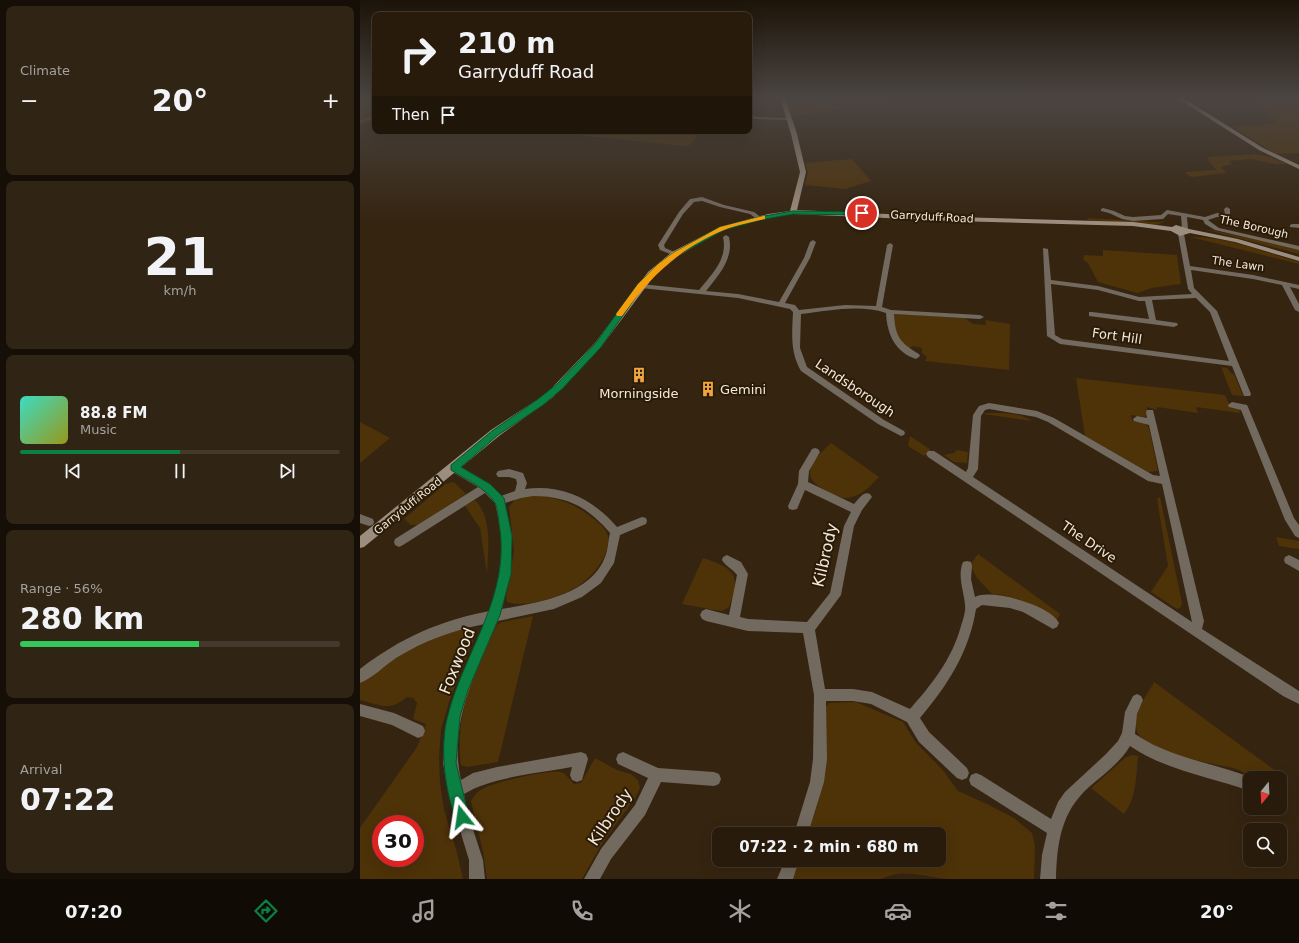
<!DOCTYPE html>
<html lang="en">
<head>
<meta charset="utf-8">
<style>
  body { margin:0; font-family:"DejaVu Sans",sans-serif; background:#302415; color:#f1f3f6; height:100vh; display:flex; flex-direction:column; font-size:15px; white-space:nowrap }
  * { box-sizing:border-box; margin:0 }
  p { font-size:13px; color:#a5a19d }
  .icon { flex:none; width:22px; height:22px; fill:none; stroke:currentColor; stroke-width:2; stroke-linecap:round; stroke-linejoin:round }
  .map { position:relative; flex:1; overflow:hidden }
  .panel { display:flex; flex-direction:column; gap:6px; padding:6px; background:#160f07; width:360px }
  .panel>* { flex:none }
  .hud { position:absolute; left:12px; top:12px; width:380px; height:122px; border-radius:8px; box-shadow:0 4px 16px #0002,0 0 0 1px #44392d; background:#281b0c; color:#f1f3f6; overflow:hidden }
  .needle { width:26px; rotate:198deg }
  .tools { position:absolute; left:883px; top:771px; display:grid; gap:8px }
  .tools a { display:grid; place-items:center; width:44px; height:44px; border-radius:8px; background:#281b0c; box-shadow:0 4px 16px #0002,0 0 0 1px #44392d; font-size:20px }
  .speed { position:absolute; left:12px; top:815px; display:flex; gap:8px; font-size:20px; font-weight:700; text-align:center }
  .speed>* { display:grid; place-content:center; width:52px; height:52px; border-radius:50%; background:#281b0c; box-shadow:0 4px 16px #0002,0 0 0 1px #44392d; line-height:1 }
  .speed .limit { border:6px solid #d22; background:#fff; color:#111 }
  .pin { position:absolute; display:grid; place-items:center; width:34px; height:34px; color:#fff; margin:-17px; border:2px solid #fff; border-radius:50%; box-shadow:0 1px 4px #0007 }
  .me { position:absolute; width:44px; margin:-22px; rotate:345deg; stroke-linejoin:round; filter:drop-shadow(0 0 3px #0008) }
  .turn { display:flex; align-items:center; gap:14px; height:84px; padding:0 20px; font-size:18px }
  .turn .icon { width:52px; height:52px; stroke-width:2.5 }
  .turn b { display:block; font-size:28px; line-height:34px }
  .then { display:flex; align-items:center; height:38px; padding:0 20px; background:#0003; gap:8px; font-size:15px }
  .big { font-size:30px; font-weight:600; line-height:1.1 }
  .panel .card { flex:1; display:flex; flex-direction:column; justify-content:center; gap:6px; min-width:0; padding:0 14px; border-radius:8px; background:#302415 }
  .panel .dial { align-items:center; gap:0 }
  .dial b { font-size:52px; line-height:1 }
  .song { display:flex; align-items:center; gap:12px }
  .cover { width:48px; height:48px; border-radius:6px; background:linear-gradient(135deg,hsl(170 70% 55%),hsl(60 70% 35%)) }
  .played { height:4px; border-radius:2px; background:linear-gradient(90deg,#0b8043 50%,#44392d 50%) }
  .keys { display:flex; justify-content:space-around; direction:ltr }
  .heat { display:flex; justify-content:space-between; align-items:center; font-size:22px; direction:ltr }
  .charge { height:6px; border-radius:3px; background:linear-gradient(90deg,#34c759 56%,#44392d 0) }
  .trip { position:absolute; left:352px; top:827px; width:234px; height:40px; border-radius:8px; background:#281b0c; box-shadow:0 4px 16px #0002,0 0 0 1px #44392d; font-weight:600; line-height:40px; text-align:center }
  .dock { display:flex; height:64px; justify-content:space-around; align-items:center; background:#100b05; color:#a5a19d }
  .dock .icon { width:28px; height:28px }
  .dock .current { color:#0b8043 }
  .dock b { font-size:18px; color:#f1f3f6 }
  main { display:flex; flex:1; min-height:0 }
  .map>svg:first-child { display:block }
</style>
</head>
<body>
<main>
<section class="panel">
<div class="card"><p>Climate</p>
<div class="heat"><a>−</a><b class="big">20°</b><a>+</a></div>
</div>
<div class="card dial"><b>21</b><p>km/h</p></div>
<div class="card">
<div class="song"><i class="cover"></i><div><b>88.8 FM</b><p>Music</p></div></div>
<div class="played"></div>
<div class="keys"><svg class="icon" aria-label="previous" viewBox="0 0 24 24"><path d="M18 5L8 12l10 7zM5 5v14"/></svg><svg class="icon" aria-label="pause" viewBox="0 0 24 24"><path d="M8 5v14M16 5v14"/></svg><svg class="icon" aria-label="next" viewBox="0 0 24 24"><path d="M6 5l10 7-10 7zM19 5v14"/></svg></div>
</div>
<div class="card"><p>Range · 56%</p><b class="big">280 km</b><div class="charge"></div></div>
<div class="card"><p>Arrival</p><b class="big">07:22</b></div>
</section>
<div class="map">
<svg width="939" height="879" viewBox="0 0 939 879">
  <rect width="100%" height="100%" fill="#352410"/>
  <!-- green -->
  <g fill="#4e3208" fill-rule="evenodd">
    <path d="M0 98H15V120L0 125Z"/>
    <path d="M425 98H564L431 116Z"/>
    <path d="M939 98V153L916 154 873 127 918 123 907 115 913 114 885 99Z"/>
    <path d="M172 131H343L328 146Z"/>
    <path d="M895 154 910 157 927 164H914L891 159 869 161 872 164 861 167 866 173 831 177 824 172 856 170 848 160 849 157Z"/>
    <path d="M492 159 511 181 485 189 445 185 448 172 445 163Z"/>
    <path d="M727 218 798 222 806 221 796 225 728 220Z"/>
    <path d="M847 230H851L939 249V254Z"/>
    <path d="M830 237C865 236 904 252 939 262V264Z"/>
    <path d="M743 250 817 255 821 284 792 288 777 293 738 282 728 263 723 259 724 255 743 256Z"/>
    <path d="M535 314 605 318 613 324 626 325 625 320 650 324 649 370 565 361 567 357 562 353V348L553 346 548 349 539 342 532 316Z"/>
    <path d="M861 367 867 368 871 373 874 374 883 396 872 395Z"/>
    <path d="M716 378 865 395 871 408 879 409 880 413 836 407 838 413 797 407V410L787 407V415L785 417 771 415 772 420 786 424 789 428 798 471 788 472 725 436Z"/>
    <path d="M627 413C639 413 662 412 671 421L623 414Z"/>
    <path d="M0 422 30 438 0 463Z"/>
    <path d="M550 436 571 450 564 456 548 446Z"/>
    <path d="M471 443 519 477C511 485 504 494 492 497 484 500 477 496 469 492 437 478 451 461 471 443Z"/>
    <path d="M597 450 608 452 607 463 594 462 584 455 594 453Z"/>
    <path d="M94 482 106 494 58 525H51L44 519 85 484Z"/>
    <path d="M176 495C195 497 215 504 230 516 236 521 246 527 248 536 249 539 248 544 247 548 244 563 230 578 218 586 202 596 165 609 147 602L146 597 154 551 149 507 156 498Z"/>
    <path d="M800 497 822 603 821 607 817 609 791 592 808 566 797 499Z"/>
    <path d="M115 500C133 519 128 550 127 574L120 528 105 506Z"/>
    <path d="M916 537 939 541V549L919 546Z"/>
    <path d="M618 554 700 614 697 620C676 607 657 595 632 594L617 578 610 565Z"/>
    <path d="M343 558C374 568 382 575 369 607L362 611 355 610 322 604Z"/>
    <path d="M173 616 138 762 107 767 101 765C94 717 114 665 138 624L142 622Z"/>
    <path d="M106 627 112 629 113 641 89 702 81 730 79 758 80 782 84 810 96 849 103 879H0V828L57 747 66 724 53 719 57 703 53 698 47 697C30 712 20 705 0 700V682C35 655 64 641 106 627ZM21 824H55V858H21Z"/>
    <path d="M794 682 920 774 922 790 920 788V778C913 778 905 779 899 778 890 776 882 771 873 768 852 763 778 753 776 727 774 711 787 695 794 682Z"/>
    <path d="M496 702 543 722 556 743 582 769 598 791 627 804 654 818 672 833 675 846 674 879C647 879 619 879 591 879 566 878 546 867 521 879H432L439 860H579V834H448L457 806 462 784 464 709 469 703Z"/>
    <path d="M773 755 778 756C776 776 777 797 764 814L731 788 766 757Z"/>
    <path d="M235 758 257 770 271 774 278 780 280 788 275 798 241 845 222 879H127L123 851 111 801C115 795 117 791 124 788 135 782 188 770 200 772 206 773 210 780 214 784L221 783Z"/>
  </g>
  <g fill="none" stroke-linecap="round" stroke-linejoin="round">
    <!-- stream -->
    <path stroke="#6d4d24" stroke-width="1.5" d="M0 121 15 118"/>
    <!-- street -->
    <g fill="#72695f" fill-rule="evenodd">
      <path d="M389 114 397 117 428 118 430 119 428 120 396 119 389 117Z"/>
      <path d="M342 197 364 205 394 212 402 218 397 219 390 214 360 207 342 201 334 202 323 214 304 245 305 248 317 253V255H313L300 250 298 245 319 212 330 199Z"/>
      <path d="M743 208 754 211 765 216 773 217 801 215 807 210 845 217 857 213 865 214 864 209 867 207 870 209V217H857L848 220 859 228 939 246V250L855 230 845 224 843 220 827 217 828 229 825 231 822 229 821 216 808 214 803 219 773 221 762 219 749 213 741 211V209Z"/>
      <path d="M932 224H939V228L930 227V225Z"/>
      <path d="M821 232 824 234 830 266 893 275 939 285V289L930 287 939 304V312L935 310 922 285 893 279 831 270 834 288 857 311 891 394 890 396H884L872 366 700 344 687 336 683 248 688 249 691 280 738 286 779 297 832 294 828 289 818 234ZM691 284 738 290 779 301H785L789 319 732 312H729V316L814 327 818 325 817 323 796 320 792 300 836 298 850 312 869 361 702 339 695 335Z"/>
      <path d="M366 235 369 237C374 258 359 275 346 291L378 294 419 302 444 258 450 242 453 240 456 242 450 258 425 303 435 305 439 310 485 305 516 306 527 245 530 243 533 245 522 307 531 310 620 315 624 317 620 319 534 314C535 336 540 343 559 354L560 356 556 359C535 352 527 334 526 313 499 304 469 311 441 314L440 348 447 367 524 420 544 431 545 433 544 435 541 436 518 424 441 371C430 352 432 334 433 312L430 309 378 298 281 288 278 286 281 284 339 290C352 274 368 259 363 237Z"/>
      <path d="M872 402 887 405 888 407 934 518 939 525V538L935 536 925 520 881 410 869 407 868 405Z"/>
      <path d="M629 403 677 411 694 418 793 475 800 476 789 425 774 421 773 419 777 416 787 418 786 412 787 410H793L844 621 842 629 939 691V704L923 696 568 457 566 454 568 451H574L606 472 608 468 613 415 619 406ZM629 409 676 417 688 422 788 481 802 484 832 622 613 477 618 469 621 416 625 410Z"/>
      <path d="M455 448 458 449 460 452 449 471 448 482 494 504C499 499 503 491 510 494L512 497 502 510 494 526 481 595 455 630 465 689H493L512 692 550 709C572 684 592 659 601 626 603 620 606 611 605 605 604 591 597 576 603 562L607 561 611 562 612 566 611 579 615 597C632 588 692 606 699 623L697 627 693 629 663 612 650 608 622 605 616 609C609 652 588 685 560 718L569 732 607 768 609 773 607 778 602 780 597 778 559 742 547 722 511 704 493 701H466L467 759 464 782 448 834H434L450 782 453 759 454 695 443 633 388 631 346 621 342 619 340 615 342 611 346 609 369 615 377 575C373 569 365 566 362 560L363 557 367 555 381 562 388 574 380 617 388 619 447 622 470 593 484 526 491 512 445 490 437 509 433 510 429 509 428 506 438 484 439 471 452 449Z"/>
      <path d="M94 464 129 484 141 496 155 491 157 483 156 479 149 477H138L136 474 138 471 149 469 163 473 167 483 165 489C202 484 233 499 257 527L282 517 286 518 287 521 286 524 260 535 254 563 241 583 222 597 194 609 138 621C116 671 88 724 101 780L113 773 137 767 221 752 226 754 228 759 222 780 217 782 212 780 210 775 212 767C180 773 131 777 104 794L109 817 123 860 125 879H109V860L88 791 83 763 88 716 96 690 125 624C93 630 64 641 36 658 24 666 13 678 0 683V669C40 638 81 620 130 611L140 574 142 536 135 503 125 493 43 545 39 547 35 545 34 542 35 539 118 487 91 471 89 468 91 465ZM173 496C207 496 228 507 250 533 248 541 248 550 245 557 231 595 176 603 142 609L150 574 152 536 145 503 161 498Z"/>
      <path d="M0 514 13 519 14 522 13 525 9 526 0 523Z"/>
      <path d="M929 555 939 560V571L925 563 924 560 925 557Z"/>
      <path d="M777 694 781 696 783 700 777 714 775 734C812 759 852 762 892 778H890V791C850 777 805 770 770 746 760 763 744 774 729 787 701 812 697 843 696 879H680L682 855 687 833 611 785 609 780 611 775 616 773 621 775 691 819 698 802 705 792 746 754 758 741 762 733 765 712 773 696Z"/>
      <path d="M0 704 34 713 63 726 65 731 63 736 58 738 32 725 0 716Z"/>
      <path d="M263 752 298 768 354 772 359 774 361 779 359 784 354 786 301 782 285 815 251 859 240 879H224L241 849 275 805 288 778 258 764 256 759 258 754Z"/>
      <path d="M425 860H439L433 879H417Z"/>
    </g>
    <!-- secondary -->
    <g fill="#9c8e7e" fill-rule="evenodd">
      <path d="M420 98H425L437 134 446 172 437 210 595 217 773 222 812 227 816 225 829 229 878 239 939 257V261L875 242 830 233 820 236 811 231 773 226 595 221 433 214 408 218 364 229 318 256 294 276 241 347 192 398 139 436 4 547 0 548V536L131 430 186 394 235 343 288 272 312 252 360 227 408 214 430 211 440 172 431 134Z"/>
      <path d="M817 98H823L903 148 939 165V169L899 150Z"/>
    </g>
  </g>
  <!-- sky -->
  <linearGradient id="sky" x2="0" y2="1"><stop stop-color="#1d1409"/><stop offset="0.44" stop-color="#4b4542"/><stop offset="1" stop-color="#4b4542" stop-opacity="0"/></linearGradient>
  <rect width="939" height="222" fill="url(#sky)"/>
  <!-- route -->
  <path fill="#0b8043" stroke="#07532c" d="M433 211 502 212 505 213 502 215 433 214 400 220 364 230 318 255 302 268 283 287 241 347 203 388 183 405 138 435 101 467 130 484 144 498 152 536 151 574 140 615 108 690 100 716 96 763 109 817 107 822 102 824 97 822C85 793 79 746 88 715 105 649 152 595 139 523 138 518 138 508 135 503 126 488 105 479 91 470V465L132 431 177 400 197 384 235 344 278 284 297 265 313 253 360 227 399 217Z"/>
  <!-- slow -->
  <path fill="#f59e0b" d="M403 216H405V219C392 222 376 225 364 230 318 249 291 276 262 316H257L256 314 278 284 297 265 313 253 360 227Z"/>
  <!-- icons -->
  <defs>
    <symbol id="building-bare" viewBox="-9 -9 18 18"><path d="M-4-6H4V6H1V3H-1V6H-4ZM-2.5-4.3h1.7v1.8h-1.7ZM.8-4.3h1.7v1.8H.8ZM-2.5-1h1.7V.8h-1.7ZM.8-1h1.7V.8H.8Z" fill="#f1a63f" stroke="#2a1b06" stroke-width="2.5" paint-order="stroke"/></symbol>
  </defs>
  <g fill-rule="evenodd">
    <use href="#building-bare" x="268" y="364" width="22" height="22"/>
    <use href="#building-bare" x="337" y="378" width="22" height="22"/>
  </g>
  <g text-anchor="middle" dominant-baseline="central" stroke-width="4" stroke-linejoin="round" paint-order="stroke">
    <!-- far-street labels -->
    <g font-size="11" fill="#f3e8dc" stroke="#2a1b06">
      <text transform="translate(572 217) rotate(3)">Garryduff Road</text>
      <text transform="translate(894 227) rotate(13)">The Borough</text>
      <text transform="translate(878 264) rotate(8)">The Lawn</text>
      <text transform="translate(48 506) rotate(-39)">Garryduff Road</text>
    </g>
    <!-- street labels -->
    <g font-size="13" fill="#f3e8dc" stroke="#2a1b06">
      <text transform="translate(757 336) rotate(8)">Fort Hill</text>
      <text transform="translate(495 388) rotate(34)">Landsborough</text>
      <text transform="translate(729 542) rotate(34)">The Drive</text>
    </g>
    <!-- poi labels -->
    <g font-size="13" fill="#f3e8dc" stroke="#2a1b06" text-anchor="start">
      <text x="360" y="389">Gemini</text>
      <text x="279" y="393" text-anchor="middle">Morningside</text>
    </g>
    <!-- near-street labels -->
    <g font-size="16" fill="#f3e8dc" stroke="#2a1b06">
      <text transform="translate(465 555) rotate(-77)">Kilbrody</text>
      <text transform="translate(97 661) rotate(-68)">Foxwood</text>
      <text transform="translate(250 817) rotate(-56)">Kilbrody</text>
    </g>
  </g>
</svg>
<div class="tools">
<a><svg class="needle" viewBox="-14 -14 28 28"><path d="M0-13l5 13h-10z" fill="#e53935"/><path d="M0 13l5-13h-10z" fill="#a5a19d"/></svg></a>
<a><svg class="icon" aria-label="search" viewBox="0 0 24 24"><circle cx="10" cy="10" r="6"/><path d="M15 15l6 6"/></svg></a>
</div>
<div class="speed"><div class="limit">30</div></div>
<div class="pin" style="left:502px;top:213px;background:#d93025"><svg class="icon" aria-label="arrive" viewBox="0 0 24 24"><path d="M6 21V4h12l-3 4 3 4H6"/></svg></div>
<svg class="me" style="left:102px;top:817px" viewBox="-20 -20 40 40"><path d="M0-17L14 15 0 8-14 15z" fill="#0b8043" stroke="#fff" stroke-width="4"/></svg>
<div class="trip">07:22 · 2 min · 680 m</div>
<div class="hud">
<div class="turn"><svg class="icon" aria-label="right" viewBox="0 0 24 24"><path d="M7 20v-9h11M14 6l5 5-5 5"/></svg><div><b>210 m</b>Garryduff Road</div></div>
<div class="then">Then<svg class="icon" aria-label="arrive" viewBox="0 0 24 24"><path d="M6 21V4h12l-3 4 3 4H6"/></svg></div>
</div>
</div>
</main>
<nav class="dock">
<b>07:20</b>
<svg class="icon current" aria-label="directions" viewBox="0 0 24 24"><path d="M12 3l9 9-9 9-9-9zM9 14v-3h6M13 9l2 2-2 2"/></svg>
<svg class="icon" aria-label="music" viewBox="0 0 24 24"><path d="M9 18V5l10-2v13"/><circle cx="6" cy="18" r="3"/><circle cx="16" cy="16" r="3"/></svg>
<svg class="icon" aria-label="phone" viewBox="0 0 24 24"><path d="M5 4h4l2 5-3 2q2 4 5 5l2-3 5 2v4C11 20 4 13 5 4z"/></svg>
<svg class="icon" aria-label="climate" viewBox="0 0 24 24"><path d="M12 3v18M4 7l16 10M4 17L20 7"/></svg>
<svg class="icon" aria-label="car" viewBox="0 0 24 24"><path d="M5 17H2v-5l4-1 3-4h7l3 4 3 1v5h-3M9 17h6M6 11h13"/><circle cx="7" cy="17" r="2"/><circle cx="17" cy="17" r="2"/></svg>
<svg class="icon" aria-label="filters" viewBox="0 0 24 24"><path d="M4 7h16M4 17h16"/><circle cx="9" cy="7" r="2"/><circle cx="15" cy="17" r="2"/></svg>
<b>20°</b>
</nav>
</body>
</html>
